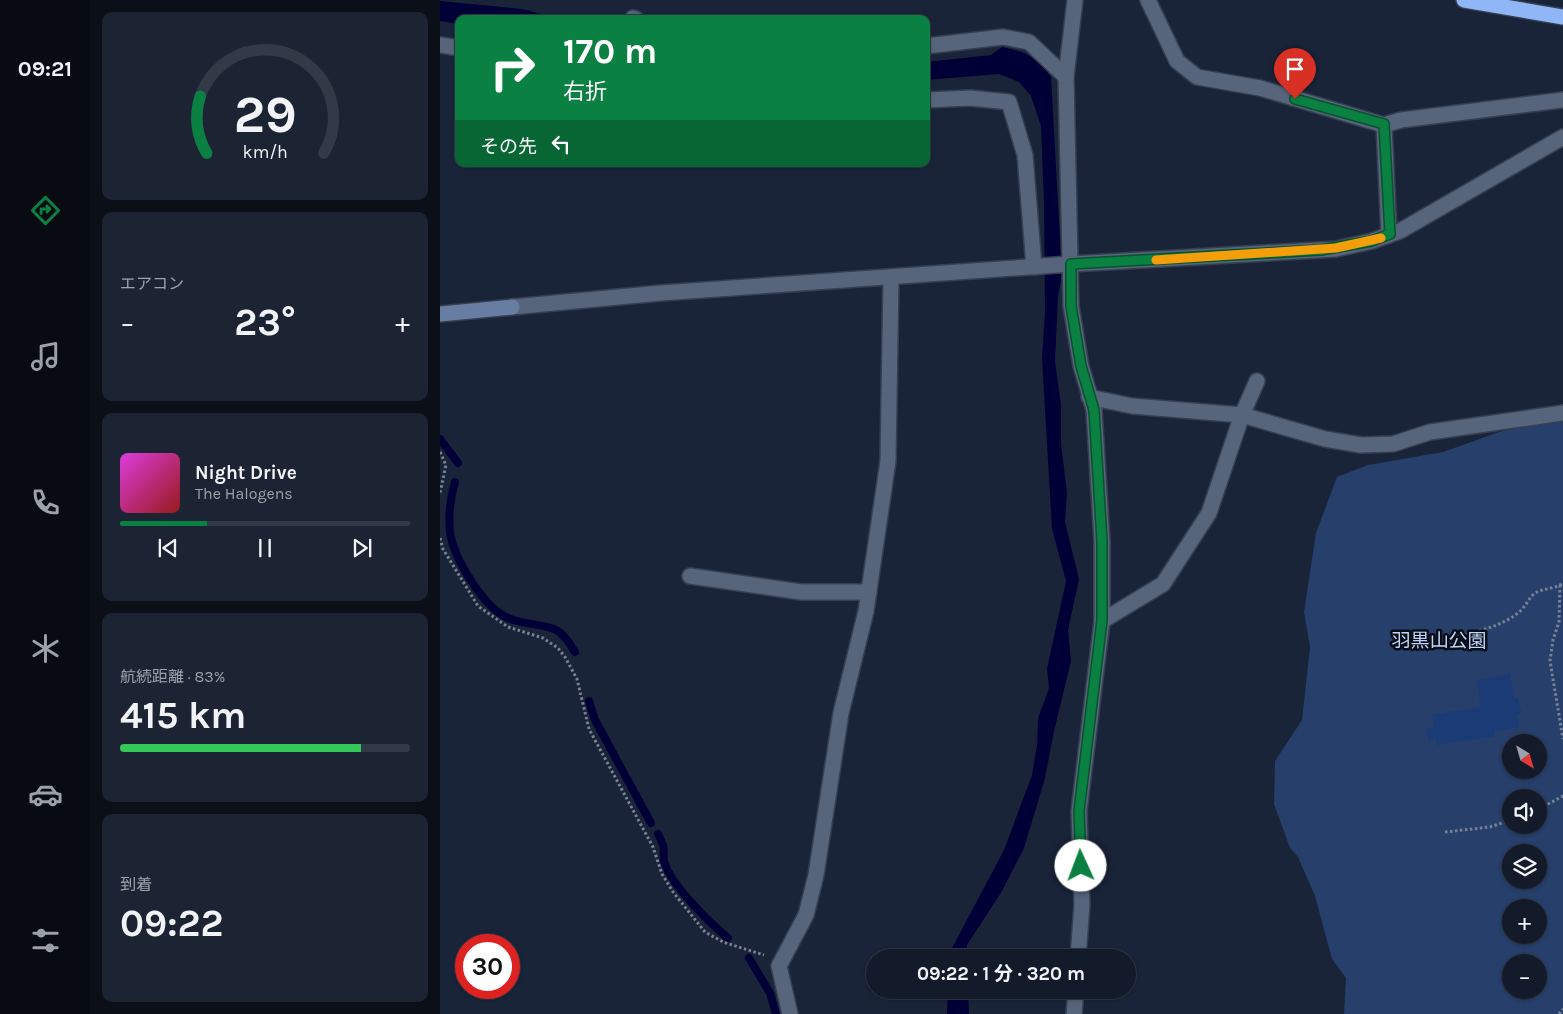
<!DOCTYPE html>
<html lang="ja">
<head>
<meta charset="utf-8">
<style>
  body { margin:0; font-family:Karla,"Noto Sans JP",sans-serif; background:#1c2433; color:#f1f3f6; height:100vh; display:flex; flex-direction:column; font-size:19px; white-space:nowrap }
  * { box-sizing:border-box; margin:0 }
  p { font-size:16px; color:#9da1a9 }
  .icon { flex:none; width:28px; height:28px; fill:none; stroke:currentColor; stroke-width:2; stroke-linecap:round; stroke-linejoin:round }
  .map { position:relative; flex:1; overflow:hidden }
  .side { display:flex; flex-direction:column; gap:12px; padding:12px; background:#0a0f18; width:350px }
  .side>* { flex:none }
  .banner { position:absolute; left:15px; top:15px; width:475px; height:152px; border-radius:10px; box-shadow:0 1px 4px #0004,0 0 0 1px #323947; background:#0b8043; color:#fff; overflow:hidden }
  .needle { width:32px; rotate:143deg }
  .buttons { position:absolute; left:1062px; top:734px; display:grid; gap:10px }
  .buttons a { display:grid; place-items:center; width:45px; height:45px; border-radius:50%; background:#131b2b; box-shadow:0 1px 4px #0004,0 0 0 1px #323947; font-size:25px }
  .speed { position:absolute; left:15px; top:934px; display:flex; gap:10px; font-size:25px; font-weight:700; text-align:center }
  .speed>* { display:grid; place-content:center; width:65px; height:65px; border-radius:50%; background:#131b2b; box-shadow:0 1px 4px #0004,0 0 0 1px #323947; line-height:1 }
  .speed .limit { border:8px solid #d22; background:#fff; color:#111 }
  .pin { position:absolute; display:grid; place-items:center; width:42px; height:42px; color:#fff; margin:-51px -21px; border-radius:50% 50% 50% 0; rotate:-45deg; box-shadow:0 0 5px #0007 }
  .pin .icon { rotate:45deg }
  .me { position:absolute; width:55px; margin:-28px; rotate:358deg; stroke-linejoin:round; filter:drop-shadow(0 0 4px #0008) }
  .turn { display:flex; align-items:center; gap:18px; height:105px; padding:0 25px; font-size:22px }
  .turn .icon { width:65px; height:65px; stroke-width:2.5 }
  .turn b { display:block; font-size:35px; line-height:42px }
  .then { display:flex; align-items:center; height:48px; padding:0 25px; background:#0003; gap:10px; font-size:19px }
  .big { font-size:38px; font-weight:700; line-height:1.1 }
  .side .widget { flex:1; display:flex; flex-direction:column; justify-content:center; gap:8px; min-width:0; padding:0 18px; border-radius:10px; background:#1c2433 }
  .side .dial { align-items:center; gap:0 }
  .dial svg { height:130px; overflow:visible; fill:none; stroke:#323947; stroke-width:7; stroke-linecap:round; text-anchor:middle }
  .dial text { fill:#f1f3f6; stroke:none }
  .song { display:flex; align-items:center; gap:15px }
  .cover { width:60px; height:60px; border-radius:8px; background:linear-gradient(135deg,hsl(300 70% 55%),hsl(0 70% 35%)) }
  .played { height:5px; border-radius:2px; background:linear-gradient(90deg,#0b8043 30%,#323947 30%) }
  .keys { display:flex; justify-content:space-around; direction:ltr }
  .heat { display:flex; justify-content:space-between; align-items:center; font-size:28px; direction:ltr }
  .charge { height:8px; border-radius:4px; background:linear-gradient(90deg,#34c759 83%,#323947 0) }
  .trip { position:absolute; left:426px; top:949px; width:270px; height:50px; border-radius:25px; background:#131b2b; box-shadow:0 1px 4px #0004,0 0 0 1px #323947; font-weight:700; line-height:50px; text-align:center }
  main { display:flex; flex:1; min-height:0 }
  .menu { display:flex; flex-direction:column; width:90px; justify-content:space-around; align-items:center; background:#080b11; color:#9da1a9 }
  .menu .icon { width:35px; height:35px }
  .menu .active { color:#0b8043 }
  .menu b { font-size:22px; color:#f1f3f6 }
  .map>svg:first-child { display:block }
</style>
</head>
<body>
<main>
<nav class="menu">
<b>09:21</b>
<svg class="icon active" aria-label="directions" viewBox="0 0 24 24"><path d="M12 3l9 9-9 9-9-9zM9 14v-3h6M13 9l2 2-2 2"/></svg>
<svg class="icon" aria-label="music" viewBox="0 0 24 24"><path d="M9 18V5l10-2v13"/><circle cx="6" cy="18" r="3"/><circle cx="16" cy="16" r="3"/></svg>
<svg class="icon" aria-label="phone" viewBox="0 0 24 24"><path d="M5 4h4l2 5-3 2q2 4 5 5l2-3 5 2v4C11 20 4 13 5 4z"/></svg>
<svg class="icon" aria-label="climate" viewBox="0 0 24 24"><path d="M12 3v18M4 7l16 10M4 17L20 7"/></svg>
<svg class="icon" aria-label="car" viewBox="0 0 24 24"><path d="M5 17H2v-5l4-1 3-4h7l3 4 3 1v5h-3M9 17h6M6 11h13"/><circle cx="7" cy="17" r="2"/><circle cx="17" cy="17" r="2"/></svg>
<svg class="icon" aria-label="filters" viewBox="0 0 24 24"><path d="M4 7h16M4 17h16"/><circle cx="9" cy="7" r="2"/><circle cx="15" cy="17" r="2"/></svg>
</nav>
<section class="side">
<div class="widget dial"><svg viewBox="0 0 100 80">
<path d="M14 69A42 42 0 1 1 86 69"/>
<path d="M14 69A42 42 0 0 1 10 34" stroke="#0b8043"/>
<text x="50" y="56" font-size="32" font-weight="700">29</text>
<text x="50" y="72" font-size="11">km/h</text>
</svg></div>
<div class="widget"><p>エアコン</p>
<div class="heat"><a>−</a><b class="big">23°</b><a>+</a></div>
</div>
<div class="widget">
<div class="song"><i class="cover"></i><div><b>Night Drive</b><p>The Halogens</p></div></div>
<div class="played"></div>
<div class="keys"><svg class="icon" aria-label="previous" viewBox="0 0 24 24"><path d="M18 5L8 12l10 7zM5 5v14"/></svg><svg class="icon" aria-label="pause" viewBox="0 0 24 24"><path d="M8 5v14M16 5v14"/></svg><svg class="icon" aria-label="next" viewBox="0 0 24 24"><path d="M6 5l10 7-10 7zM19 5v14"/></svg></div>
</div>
<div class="widget"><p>航続距離 · 83%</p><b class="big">415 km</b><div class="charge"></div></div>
<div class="widget"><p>到着</p><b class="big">09:22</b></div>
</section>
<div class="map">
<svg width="1123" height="1014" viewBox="0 0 1123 1014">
  <rect width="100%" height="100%" fill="#192439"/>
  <!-- green -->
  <path fill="#263f6b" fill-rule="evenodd" d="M1123 419V1014H904L906 978 892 959 875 896 858 857 850 848 834 804 835 761 862 720 870 647 864 612 876 533 897 477 928 465 1003 452 1059 432ZM1071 742H1099V770H1071ZM1071 798H1099V825H1071ZM1071 852H1099V880H1071ZM1071 908H1099V935H1071ZM1071 962H1099V990H1071Z"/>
  <!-- water -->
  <g fill="#000037">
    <path d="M0 1 82 9 120 19H19V24L0 21Z"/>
    <path d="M562 47C587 52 596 57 611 77L622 276 618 295 615 362 621 405V444L627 493 625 522 639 579 628 630 631 661 614 731 605 778 584 848 562 891 527 945V958L511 957 512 948 564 850 592 775 597 745 598 718 609 688 607 669 626 581 612 529 602 358 605 313 604 202 601 126 591 96 579 82 559 74 486 80V62L551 55Z"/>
    <path d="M508 990H528L529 1014H507Z"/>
  </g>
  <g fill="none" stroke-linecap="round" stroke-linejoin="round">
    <!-- stream -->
    <g stroke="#000037" stroke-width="8">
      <path d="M0 439 18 463"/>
      <path d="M15 482C10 499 8 514 10 532 13 557 43 606 66 617 81 625 99 623 114 629 123 632 130 644 135 652"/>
      <path d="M149 701 155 720 211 823"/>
      <path d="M218 834C220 838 222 842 223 845 225 851 222 858 225 864 233 887 270 923 288 938"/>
      <path d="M309 958 330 993 336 1014"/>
    </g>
  </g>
  <!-- building -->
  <path fill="#1a3b75" d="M1070 674 1074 698H1078L1081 713 1077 714 1079 727 1054 731 1055 736 997 745 996 739 989 741 986 729 994 728 992 715 1041 707 1037 680Z"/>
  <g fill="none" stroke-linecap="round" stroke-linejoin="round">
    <defs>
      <g id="lane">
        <path d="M708 0 737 61 757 77 820 88 944 125 961 120 1123 100"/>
        <path d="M0 45 19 48"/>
        <path d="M486 100 530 98 569 102 585 155 594 267"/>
        <path d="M944 125 949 235"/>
        <path d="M250 576 361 592H429"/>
        <path d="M662 621 723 584 769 513 802 415 817 381"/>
      </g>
      <g id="street">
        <path d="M635 0 626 77 631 306 641 366 654 410 662 541V621L639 811 642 904 638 958"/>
        <path d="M193 18 196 19"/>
        <path d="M486 46 563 37 589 42 626 77"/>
        <path d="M72 307 221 293 631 264 896 249 932 241 960 231 1123 137"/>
        <path d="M649 397 692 406 802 415 885 439 921 445 953 444 990 432 1123 413"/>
        <path d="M350 1014 339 966 366 915 376 875 401 713 426 611 448 461 451 277"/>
        <path d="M634 1014 636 990"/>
      </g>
      <path id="secondary" d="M0 314 72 307"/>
      <path id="highway" d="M1024 0 1123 17"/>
    </defs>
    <!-- lane casing -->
    <use href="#lane" stroke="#363f50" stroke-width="18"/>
    <!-- street casing -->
    <use href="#street" stroke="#363f50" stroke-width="18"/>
    <!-- secondary casing -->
    <use href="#secondary" stroke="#363f50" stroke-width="18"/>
    <!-- highway casing -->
    <use href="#highway" stroke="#363f50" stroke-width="18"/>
    <!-- path -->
    <g stroke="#788293" stroke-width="3" stroke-dasharray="2.5 2.5" stroke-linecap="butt">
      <path d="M0 452 6 465 0 493"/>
      <path d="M0 538 3 549 38 606 68 627 103 638 118 648 125 657 137 679 149 729 213 847 222 874 233 892 265 932 283 942 324 955"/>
      <path d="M1120 585 1119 622 1113 640 1110 661 1123 739"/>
      <path d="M1010 638C1033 632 1060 628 1079 612 1086 607 1089 596 1097 592 1106 588 1115 589 1123 583"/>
      <path d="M1099 809 1123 796"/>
      <path d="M1005 832 1050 827 1071 820"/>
      <path d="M1119 1014 1123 1009"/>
    </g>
    <!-- lane -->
    <use href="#lane" stroke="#56647c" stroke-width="15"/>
    <!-- street -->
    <use href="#street" stroke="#56647c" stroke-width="15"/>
    <!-- secondary -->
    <use href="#secondary" stroke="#677da1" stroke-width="15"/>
    <!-- highway -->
    <use href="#highway" stroke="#90b6f8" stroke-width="15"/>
  </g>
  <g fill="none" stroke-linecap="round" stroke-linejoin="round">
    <defs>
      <path id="route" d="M641 866 639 811 662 620V541L654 410 641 366 631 306V264L881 250 932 241 950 234 944 124 855 99"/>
    </defs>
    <!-- route casing -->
    <use href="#route" stroke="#07532c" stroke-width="12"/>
    <!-- route -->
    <use href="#route" stroke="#0b8043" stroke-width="9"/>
    <!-- slow -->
    <path stroke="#f59e0b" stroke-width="9" d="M716 260 896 248 941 238"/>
  </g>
  <g text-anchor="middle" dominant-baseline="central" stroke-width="5" stroke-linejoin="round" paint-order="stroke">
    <!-- park labels -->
    <g font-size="19" fill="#bfd4f8" stroke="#080e17">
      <text x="999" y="641">羽黒山公園</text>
    </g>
  </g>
</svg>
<div class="buttons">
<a><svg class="needle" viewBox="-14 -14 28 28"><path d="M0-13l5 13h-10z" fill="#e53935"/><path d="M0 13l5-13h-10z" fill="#9da1a9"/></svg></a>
<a><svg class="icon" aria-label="sound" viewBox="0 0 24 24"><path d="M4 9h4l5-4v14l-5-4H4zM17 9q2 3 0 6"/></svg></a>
<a><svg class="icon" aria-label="layers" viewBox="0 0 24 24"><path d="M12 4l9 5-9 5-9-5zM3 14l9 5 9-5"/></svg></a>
<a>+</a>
<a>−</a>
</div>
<div class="speed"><div class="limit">30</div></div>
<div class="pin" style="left:855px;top:99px;background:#d93025"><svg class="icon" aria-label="arrive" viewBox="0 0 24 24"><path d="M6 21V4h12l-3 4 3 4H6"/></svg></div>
<svg class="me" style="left:641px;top:866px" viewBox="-20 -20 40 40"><circle r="19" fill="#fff"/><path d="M0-13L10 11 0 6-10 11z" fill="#0b8043"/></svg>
<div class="trip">09:22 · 1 分 · 320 m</div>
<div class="banner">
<div class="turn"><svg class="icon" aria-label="right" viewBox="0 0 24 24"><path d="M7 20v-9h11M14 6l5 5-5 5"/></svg><div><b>170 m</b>右折</div></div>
<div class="then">その先<svg class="icon" aria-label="left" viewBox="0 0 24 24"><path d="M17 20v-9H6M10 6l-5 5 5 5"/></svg></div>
</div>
</div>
</main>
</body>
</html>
